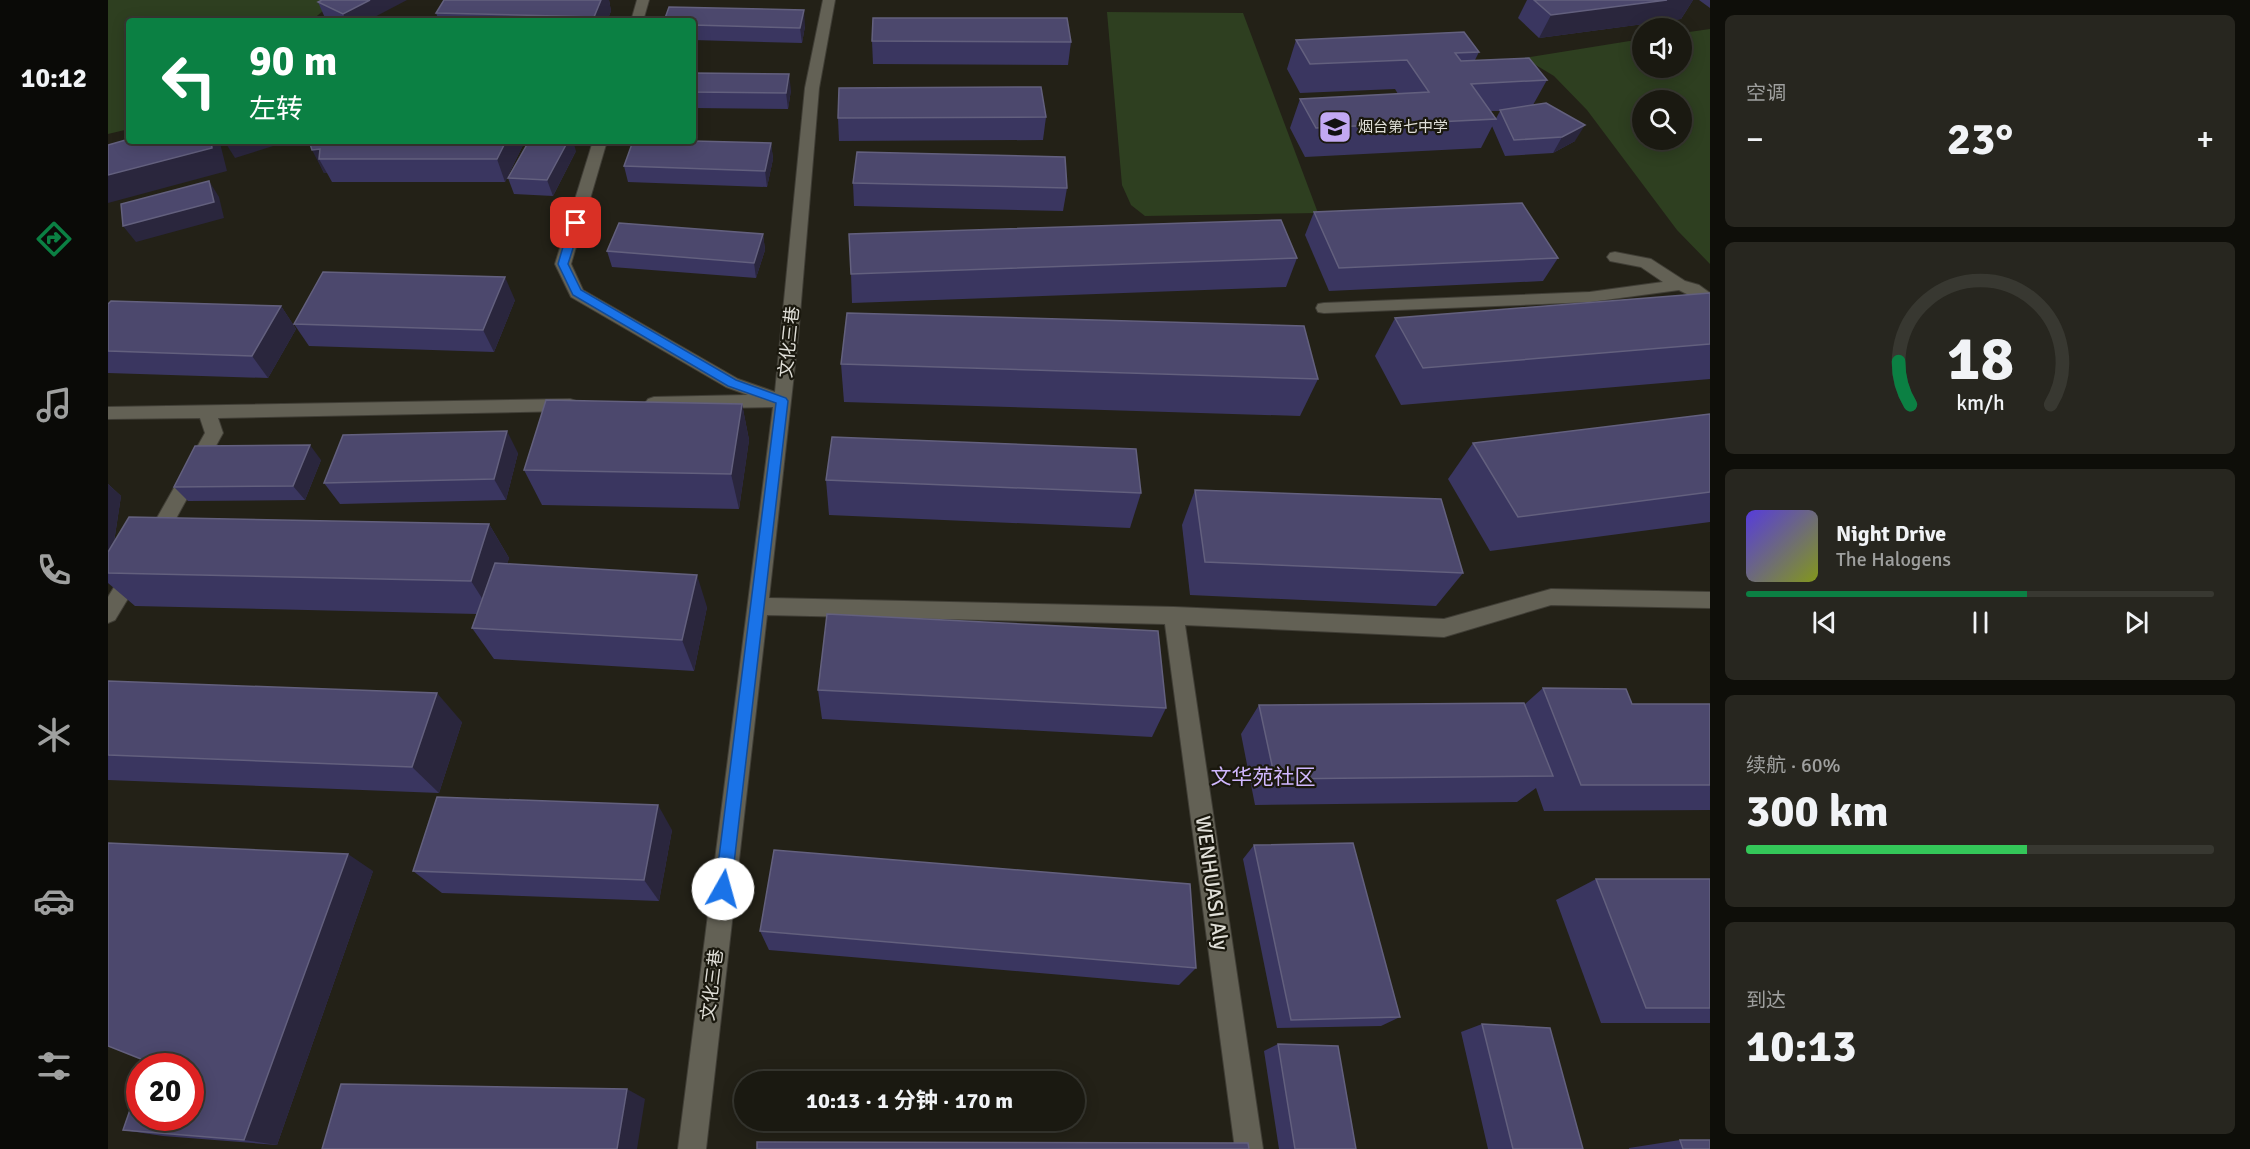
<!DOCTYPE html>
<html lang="zh">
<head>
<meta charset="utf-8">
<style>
  body { margin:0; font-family:Signika,"Noto Sans SC",sans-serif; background:#27261f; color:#f1f3f6; height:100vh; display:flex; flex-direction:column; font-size:22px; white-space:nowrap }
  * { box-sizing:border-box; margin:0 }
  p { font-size:20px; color:#9fa09f }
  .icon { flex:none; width:33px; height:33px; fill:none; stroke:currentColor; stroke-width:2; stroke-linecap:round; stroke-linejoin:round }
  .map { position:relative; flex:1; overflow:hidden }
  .panel { display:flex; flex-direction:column; gap:15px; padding:15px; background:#0e0e09; width:540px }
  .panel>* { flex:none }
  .top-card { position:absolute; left:18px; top:18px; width:570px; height:126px; border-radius:6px; box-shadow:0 3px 15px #0003,0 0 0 2px #383831; background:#0b8043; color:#fff; overflow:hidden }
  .controls { position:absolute; left:1524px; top:18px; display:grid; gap:12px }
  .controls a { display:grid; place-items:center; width:60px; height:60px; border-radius:50%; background:#1a1911; box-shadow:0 3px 15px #0003,0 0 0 2px #383831; font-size:30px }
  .speed { position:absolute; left:18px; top:1053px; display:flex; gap:12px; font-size:30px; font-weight:700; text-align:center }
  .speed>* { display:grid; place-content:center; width:78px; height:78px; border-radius:50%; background:#1a1911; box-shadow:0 3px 15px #0003,0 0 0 2px #383831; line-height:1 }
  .speed .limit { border:9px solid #d22; background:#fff; color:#111 }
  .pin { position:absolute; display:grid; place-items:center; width:51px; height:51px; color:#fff; margin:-26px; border-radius:12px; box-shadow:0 3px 9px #0006 }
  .me { position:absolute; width:66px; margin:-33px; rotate:7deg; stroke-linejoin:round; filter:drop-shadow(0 0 4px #0008) }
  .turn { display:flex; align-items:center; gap:21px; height:126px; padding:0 24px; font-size:27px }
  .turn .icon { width:78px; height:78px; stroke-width:2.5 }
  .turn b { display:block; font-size:42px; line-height:51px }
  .big { font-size:45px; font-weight:700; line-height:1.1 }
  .panel .card { flex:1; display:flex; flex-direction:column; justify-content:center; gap:9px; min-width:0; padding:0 21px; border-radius:9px; background:#27261f }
  .panel .dial { align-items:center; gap:0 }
  .dial svg { height:156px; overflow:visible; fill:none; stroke:#383831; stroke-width:7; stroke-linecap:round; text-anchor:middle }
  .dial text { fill:#f1f3f6; stroke:none }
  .song { display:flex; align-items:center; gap:18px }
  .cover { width:72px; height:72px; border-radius:9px; background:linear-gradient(135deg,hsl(250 70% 55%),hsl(70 70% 35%)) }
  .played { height:6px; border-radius:3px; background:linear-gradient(90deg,#0b8043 60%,#383831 60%) }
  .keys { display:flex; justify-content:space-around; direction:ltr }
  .heat { display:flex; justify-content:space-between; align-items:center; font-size:33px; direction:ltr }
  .charge { height:9px; border-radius:4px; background:linear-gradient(90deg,#34c759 60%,#383831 0) }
  .trip { position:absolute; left:626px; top:1071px; width:351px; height:60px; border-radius:30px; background:#1a1911; box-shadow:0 3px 15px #0003,0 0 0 2px #383831; font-weight:700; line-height:60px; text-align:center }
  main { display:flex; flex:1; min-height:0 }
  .tab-bar { display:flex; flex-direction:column; width:108px; justify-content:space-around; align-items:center; background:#0a0a07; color:#9fa09f }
  .tab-bar .icon { width:42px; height:42px }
  .tab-bar .current { color:#0b8043 }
  .tab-bar b { font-size:27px; color:#f1f3f6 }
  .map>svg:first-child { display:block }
</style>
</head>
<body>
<main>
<nav class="tab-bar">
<b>10:12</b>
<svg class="icon current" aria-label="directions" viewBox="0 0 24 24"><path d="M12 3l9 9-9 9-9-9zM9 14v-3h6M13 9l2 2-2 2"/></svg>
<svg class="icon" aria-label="music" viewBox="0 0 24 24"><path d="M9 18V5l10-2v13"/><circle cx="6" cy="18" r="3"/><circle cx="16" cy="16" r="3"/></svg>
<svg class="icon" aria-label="phone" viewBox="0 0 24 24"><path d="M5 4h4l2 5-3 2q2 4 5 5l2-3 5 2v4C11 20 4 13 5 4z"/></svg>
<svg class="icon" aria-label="climate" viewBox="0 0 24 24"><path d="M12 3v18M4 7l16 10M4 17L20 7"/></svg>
<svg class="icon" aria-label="car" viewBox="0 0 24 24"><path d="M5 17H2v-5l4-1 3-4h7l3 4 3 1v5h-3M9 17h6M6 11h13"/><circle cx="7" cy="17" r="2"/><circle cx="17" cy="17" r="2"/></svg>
<svg class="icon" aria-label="filters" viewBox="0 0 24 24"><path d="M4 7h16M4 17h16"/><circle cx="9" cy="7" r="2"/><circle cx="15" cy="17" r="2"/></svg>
</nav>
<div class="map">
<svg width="1602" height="1149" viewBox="0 0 1602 1149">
  <rect width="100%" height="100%" fill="#232117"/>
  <!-- green -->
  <g fill="#2e3f20" fill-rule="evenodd">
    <path d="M0 0H239L222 5 203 21H21V129L0 134Z"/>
    <path d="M999 12 1135 13 1210 213 1037 216 1023 205 1014 185Z"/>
    <path d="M1602 29V264L1569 230 1479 110 1446 76 1416 58 1534 39V68H1574V33ZM1534 100H1574V140H1534Z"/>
  </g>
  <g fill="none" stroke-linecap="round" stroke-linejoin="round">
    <defs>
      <g id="service">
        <path d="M529 0H541L535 21H523Z"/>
        <path d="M715 0H727L711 88 690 338 661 598 1066 607 1336 619 1443 589 1602 592V608L1443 605 1336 637 1077 625 1155 1149H1127L1057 624 659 615 598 1149H570L665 407 546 409 540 407 537 403 540 399 546 397 640 395 618 387 463 297 447 264 485 141H499L463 264 475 290 630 379 667 392 697 88Z"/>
        <path d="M1507 252 1543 259 1577 281 1591 285 1602 293V306L1571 290 1482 302 1216 313 1210 312 1208 308 1210 304 1216 303 1482 292 1555 282 1533 267 1502 261 1499 257 1502 253Z"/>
        <path d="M462 399 468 401 471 405 468 409 462 411 110 418 115 433 54 544 47 547 40 544 37 539 97 433 92 418 0 419V407Z"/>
        <path d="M26 564 33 566 36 572 7 620 0 623V597L19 566Z"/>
      </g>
    </defs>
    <!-- service casing -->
    <use href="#service" stroke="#403e36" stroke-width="2"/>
    <!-- service -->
    <use href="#service" fill="#636155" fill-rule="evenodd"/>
  </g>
  <!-- wall -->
  <g fill="#3a3660">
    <path d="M336 0H501L503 11 499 21H331L328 13Z"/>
    <path d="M1419 0H1585L1573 19 1431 38 1410 18Z"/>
    <path d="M1591 0H1602V8Z"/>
    <path d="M210 2 259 21H225L217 18Z"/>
    <path d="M585 21 697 26 694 43 585 40Z"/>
    <path d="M1188 40 1371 52 1367 60 1439 80 1425 105 1467 141 1445 153 1397 156 1384 126 1392 111H1383L1388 119 1373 148 1197 157 1182 128 1192 99 1290 94 1287 89 1192 93 1179 69Z"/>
    <path d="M764 41 963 42 960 65 765 64Z"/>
    <path d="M585 73 683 90 680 109 585 108Z"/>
    <path d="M938 117 935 140 731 141 730 118Z"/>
    <path d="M201 141H417L397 182H224L219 173H216Z"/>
    <path d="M663 143 665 159 659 187 520 182 516 166Z"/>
    <path d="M468 151 445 196 406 194 400 178Z"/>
    <path d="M745 183 959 188 955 211 746 206Z"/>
    <path d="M1206 212 1450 258 1435 281 1221 291 1197 235Z"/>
    <path d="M655 234 657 250 648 278 504 267 499 251Z"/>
    <path d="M1189 258 1178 287 744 303 743 274Z"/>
    <path d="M407 300 386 352 201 346 186 324Z"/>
    <path d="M0 304 173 306 188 329 160 378 0 373Z"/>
    <path d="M1287 318 1602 344V379L1293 405 1267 356Z"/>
    <path d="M733 364 1210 379 1192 416 736 402Z"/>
    <path d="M634 404 641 440 631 509 434 505 416 470Z"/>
    <path d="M1602 414V522L1382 551 1340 479 1365 443Z"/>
    <path d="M410 453 398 500 232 504 216 483Z"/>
    <path d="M213 460 197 500 80 501 66 487Z"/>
    <path d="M718 480 1033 493 1022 528 721 515Z"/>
    <path d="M0 484 13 496 6 542 381 524 401 558 399 564 599 607 586 671 386 659 364 628 369 614 27 606 0 583Z"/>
    <path d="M1087 490 1355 573 1328 606 1082 595 1074 525Z"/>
    <path d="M0 681 354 722 331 793 0 780Z"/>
    <path d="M1435 688 1524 704H1602V810L1436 811 1428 788 1409 802 1147 805 1133 734 1151 705 1417 704Z"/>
    <path d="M710 690 1058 708 1044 737 714 719Z"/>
    <path d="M564 830 551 901 334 893 305 871Z"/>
    <path d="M1146 845 1292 1017 1273 1026 1169 1028 1135 859Z"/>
    <path d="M265 871 169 1145 55 1136 15 1130 38 1061Z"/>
    <path d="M1488 879H1602V1023H1493L1448 900Z"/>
    <path d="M652 931 1088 968 1071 985 661 950Z"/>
    <path d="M1374 1024 1475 1149H1380L1353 1032Z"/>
    <path d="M1170 1044 1248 1149H1171L1156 1051Z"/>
    <path d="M1572 1140 1602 1149H1521V1148Z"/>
  </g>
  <!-- shaded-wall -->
  <g fill="#2a263d">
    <path d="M262 0H299L259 21H239L235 14Z"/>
    <path d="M493 0H501L503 11 499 21H487L486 17Z"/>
    <path d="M1559 0H1585L1573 19 1431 38 1443 15Z"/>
    <path d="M696 10 697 26 694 43 692 28Z"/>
    <path d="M681 74 683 90 680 109 678 93Z"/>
    <path d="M1477 125 1467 141 1445 153 1454 137Z"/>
    <path d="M103 141H111L112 143 119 171 0 203V175Z"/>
    <path d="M120 141H181L127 158 117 142Z"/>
    <path d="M398 141H417L397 182 389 159Z"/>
    <path d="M460 141H465L468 151 445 196 439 180Z"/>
    <path d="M663 143 665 159 659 187 657 171Z"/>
    <path d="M212 149 211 159 219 173H216L204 150Z"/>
    <path d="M101 181 111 197 116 218 28 242 15 226Z"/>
    <path d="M655 234 657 250 648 278 646 263Z"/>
    <path d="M397 277 407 300 386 352 375 330Z"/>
    <path d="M173 306 188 329 160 378 144 356Z"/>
    <path d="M634 404 641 440 631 509 623 474Z"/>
    <path d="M399 431 410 453 398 500 386 479Z"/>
    <path d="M202 445 213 460 197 500 185 486Z"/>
    <path d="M0 484 13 496 4 555 0 556Z"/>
    <path d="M381 524 401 558 384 614 363 581Z"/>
    <path d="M589 575 599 607 586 671 574 640Z"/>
    <path d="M329 693 354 722 331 793 304 767Z"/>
    <path d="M550 805 564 830 551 901 536 880Z"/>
    <path d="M240 854 265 871 169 1145 136 1140Z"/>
    <path d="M519 1089 537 1099 529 1149H509Z"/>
  </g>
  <!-- building -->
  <g fill="#4c486d" stroke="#63607e" stroke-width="1.5">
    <path d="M214 0H262L235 14 210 2Z"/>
    <path d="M336 0H493L486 17 328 13Z"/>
    <path d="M1426 0H1559L1443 15Z"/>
    <path d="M561 7 696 10 692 28 585 25V21H556Z"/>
    <path d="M765 18H959L963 42 764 41Z"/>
    <path d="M1356 32 1371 52 1347 53 1353 61 1421 58 1439 80 1363 84 1388 119 1208 128 1192 99 1321 92 1299 60 1202 64 1188 40Z"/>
    <path d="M585 73 681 74 678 93 585 92Z"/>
    <path d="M933 87 938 117 730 118 731 88Z"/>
    <path d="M1438 103 1477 125 1454 137 1406 140 1392 110Z"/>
    <path d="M21 139V141H103L104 148 0 175V145Z"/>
    <path d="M201 141H398L389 159H211L212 149 204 150Z"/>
    <path d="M421 141H460L439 180 400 178Z"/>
    <path d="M525 141H585L663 143 657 171 516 166Z"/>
    <path d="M749 152 957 157 959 188 745 183Z"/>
    <path d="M101 181 106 202 15 226 13 204Z"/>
    <path d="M1414 203 1450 258 1231 268 1206 212Z"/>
    <path d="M1173 220 1189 258 743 274 741 234Z"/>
    <path d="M511 223 655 234 646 263 499 251Z"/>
    <path d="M215 272 397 277 375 330 186 324Z"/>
    <path d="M1602 293V344L1315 368 1287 318Z"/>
    <path d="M3 301 173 306 144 356 0 351V304Z"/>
    <path d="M739 313 1196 326 1210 379 733 364Z"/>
    <path d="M438 400 634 404 623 474 416 470Z"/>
    <path d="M1602 414V492L1410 517 1365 443Z"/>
    <path d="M399 431 386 479 216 483 235 435Z"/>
    <path d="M724 437 1028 449 1033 493 718 480Z"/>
    <path d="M202 445 185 486 66 487 87 446Z"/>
    <path d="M1087 490 1333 499 1355 573 1097 562Z"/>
    <path d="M21 517 381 524 363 581 0 573V552Z"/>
    <path d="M387 563 589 575 574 640 364 628Z"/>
    <path d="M719 614 1050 631 1058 708 710 690Z"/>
    <path d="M0 681 329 693 304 767 0 755Z"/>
    <path d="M1435 688 1518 689 1524 704H1602V785H1473Z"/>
    <path d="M1416 703 1445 776 1167 779 1151 705Z"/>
    <path d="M329 797 550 805 536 880 305 871Z"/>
    <path d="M0 843 240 854 136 1140 15 1130 32 1081V1118H82V1066H36L38 1061 0 1046Z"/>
    <path d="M1245 843 1292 1017 1183 1020 1146 845Z"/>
    <path d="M666 850 1082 884 1088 968 652 931Z"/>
    <path d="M1488 879H1602V1008H1538Z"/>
    <path d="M1374 1024 1442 1028 1475 1149H1405Z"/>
    <path d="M1170 1044 1230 1046 1248 1149H1187Z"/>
    <path d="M233 1084 519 1089 509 1149H214Z"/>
    <path d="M1572 1140H1602V1149H1575Z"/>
    <path d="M649 1142 1140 1143 1141 1149H649Z"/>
  </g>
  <!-- route -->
  <path fill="#1a73e8" stroke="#114b97" stroke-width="1.5" d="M468 220 473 223 460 264 473 290 628 380 678 398 680 401 623 889 621 895 615 898 609 895 607 889 668 403 620 386 465 295 450 264 462 223Z"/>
  <!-- icons -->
  <defs>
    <symbol id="school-square" viewBox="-11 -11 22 22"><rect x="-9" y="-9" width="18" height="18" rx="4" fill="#c2a8f2" stroke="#1a180e"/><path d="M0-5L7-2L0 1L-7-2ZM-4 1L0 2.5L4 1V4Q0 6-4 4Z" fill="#111"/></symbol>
  </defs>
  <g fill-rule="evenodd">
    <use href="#school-square" x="1208" y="108" width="38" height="38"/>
  </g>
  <g text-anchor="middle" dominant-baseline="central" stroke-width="4.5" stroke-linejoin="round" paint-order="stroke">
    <!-- far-poi labels -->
    <g font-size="15" fill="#e0dfd8" stroke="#1a180e" text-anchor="start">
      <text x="1250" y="127">烟台第七中学</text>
    </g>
    <!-- street labels -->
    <g font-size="18" fill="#e0dfd8" stroke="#1a180e">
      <text transform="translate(681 342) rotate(-84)">文化三巷</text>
      <text transform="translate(604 985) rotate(-83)">文化三巷</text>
    </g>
    <!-- quarter labels -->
    <g font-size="21" fill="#d0b7fe" stroke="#1a180e">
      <text x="1155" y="777">文华苑社区</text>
    </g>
    <!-- near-street labels -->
    <g font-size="21" fill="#e0dfd8" stroke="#1a180e">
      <text transform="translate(1104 883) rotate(82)">WENHUASI Aly</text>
    </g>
  </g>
</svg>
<div class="controls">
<a><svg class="icon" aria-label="sound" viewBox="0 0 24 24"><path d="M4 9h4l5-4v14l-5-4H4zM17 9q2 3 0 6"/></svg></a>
<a><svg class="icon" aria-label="search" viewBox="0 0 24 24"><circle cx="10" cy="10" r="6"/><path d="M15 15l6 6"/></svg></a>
</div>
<div class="speed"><div class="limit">20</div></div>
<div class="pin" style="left:468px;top:223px;background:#d93025"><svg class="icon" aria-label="arrive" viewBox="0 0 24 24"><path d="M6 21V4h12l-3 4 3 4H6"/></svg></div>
<svg class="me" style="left:615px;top:889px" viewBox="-20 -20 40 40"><circle r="19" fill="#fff"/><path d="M0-13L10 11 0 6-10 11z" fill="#1a73e8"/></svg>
<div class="trip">10:13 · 1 分钟 · 170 m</div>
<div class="top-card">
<div class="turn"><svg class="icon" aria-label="left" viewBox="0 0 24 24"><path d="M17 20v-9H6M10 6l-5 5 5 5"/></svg><div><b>90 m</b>左转</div></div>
</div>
</div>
<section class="panel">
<div class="card"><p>空调</p>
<div class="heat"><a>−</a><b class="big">23°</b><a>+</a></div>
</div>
<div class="card dial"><svg viewBox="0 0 100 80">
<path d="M14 69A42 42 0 1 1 86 69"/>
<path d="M14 69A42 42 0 0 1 8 47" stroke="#0b8043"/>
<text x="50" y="56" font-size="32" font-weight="700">18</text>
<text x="50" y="72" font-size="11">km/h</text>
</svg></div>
<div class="card">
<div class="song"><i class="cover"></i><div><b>Night Drive</b><p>The Halogens</p></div></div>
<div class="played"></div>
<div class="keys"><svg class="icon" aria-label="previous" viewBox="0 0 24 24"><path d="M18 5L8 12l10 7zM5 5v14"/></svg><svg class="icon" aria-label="pause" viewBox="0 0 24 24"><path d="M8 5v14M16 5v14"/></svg><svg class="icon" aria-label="next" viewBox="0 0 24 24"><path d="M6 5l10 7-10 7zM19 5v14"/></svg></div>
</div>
<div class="card"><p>续航 · 60%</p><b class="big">300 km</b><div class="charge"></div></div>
<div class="card"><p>到达</p><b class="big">10:13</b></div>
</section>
</main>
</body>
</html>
